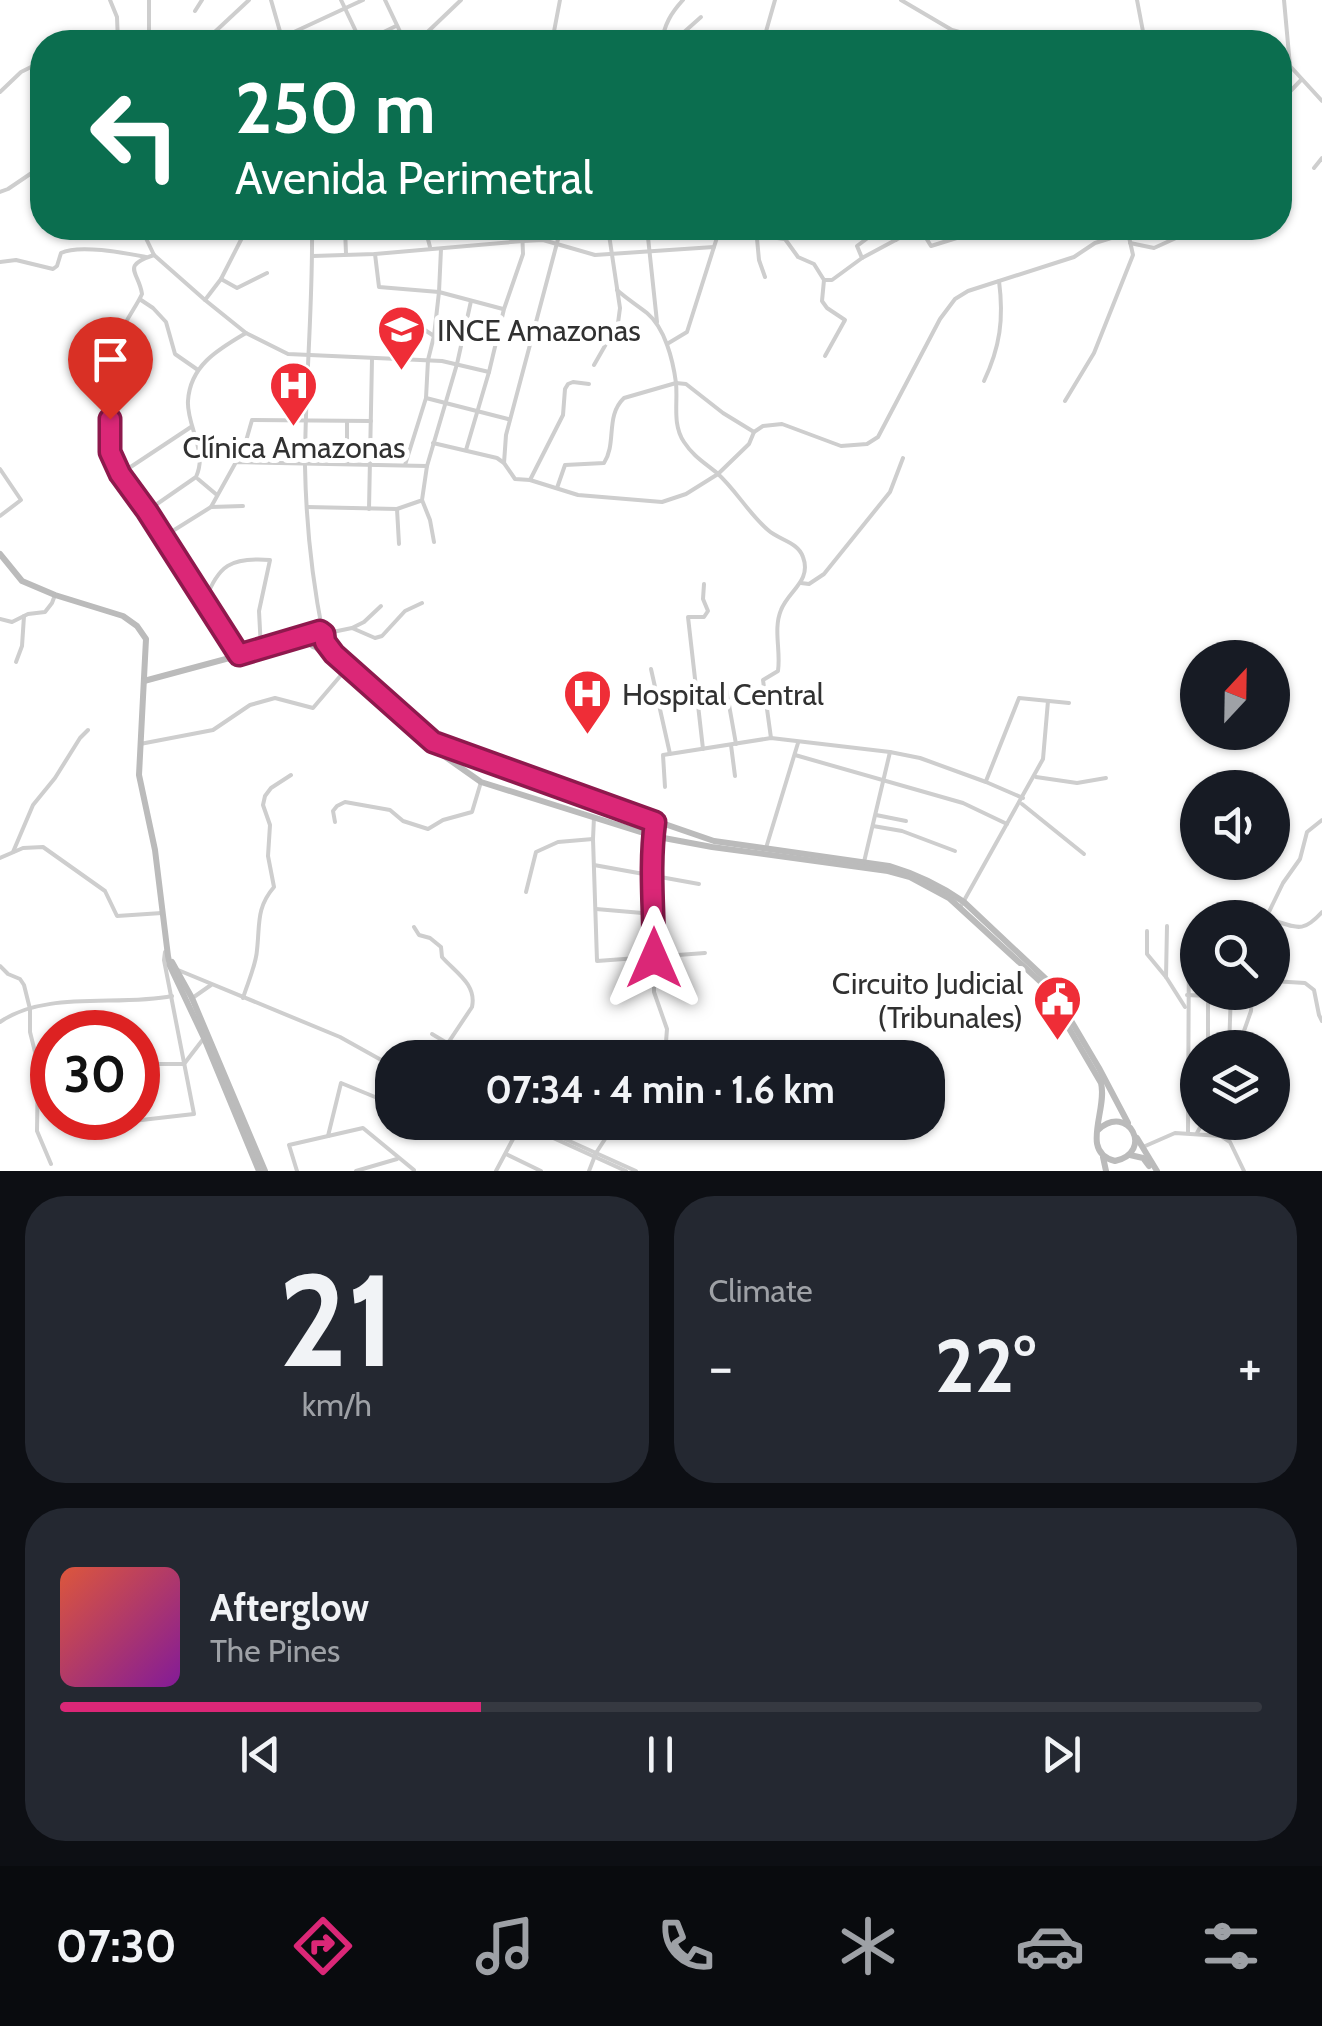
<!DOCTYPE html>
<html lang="en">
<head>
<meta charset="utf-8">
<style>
  body { margin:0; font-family:Cabin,sans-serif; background:#242831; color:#f1f3f6; height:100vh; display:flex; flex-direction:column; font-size:38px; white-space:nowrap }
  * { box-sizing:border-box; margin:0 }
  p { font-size:32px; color:#9ea1a6 }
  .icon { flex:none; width:55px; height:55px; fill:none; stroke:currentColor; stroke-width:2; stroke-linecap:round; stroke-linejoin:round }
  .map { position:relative; height:1171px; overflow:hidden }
  .drawer { display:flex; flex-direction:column; gap:25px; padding:25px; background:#0d0f14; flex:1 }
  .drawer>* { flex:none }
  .top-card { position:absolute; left:30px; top:30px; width:1262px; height:210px; border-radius:40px; box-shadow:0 2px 8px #0004; background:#0b6e4f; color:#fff; overflow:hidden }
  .needle { width:65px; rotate:22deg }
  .fabs { position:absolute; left:1180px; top:640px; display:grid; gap:20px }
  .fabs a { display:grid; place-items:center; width:110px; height:110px; border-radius:50%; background:#171b24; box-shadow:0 2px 8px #0004; font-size:50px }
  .speed { position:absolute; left:30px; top:1010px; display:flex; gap:20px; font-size:50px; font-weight:700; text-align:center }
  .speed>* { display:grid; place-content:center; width:130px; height:130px; border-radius:50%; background:#171b24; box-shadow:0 2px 8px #0004; line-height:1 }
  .speed .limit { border:15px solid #d22; background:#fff; color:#111 }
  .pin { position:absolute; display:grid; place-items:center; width:85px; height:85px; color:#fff; margin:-102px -42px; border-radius:50% 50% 50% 0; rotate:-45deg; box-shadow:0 0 10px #0007 }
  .pin .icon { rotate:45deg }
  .me { position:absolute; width:110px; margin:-55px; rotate:0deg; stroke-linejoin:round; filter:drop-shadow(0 0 8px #0008) }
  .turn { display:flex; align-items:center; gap:35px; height:210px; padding:0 40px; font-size:45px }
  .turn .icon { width:130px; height:130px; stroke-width:2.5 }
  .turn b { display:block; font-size:70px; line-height:85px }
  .big { font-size:75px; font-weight:800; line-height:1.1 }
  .drawer .card { flex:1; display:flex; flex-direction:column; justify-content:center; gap:15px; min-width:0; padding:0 35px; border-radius:40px; background:#242831 }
  .drawer .dial { align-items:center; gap:0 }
  .dial b { font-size:130px; line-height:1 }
  .song { display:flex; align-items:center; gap:30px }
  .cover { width:120px; height:120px; border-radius:15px; background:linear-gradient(135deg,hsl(10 70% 55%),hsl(290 70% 35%)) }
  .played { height:10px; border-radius:5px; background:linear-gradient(90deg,#db2777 35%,#363941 35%) }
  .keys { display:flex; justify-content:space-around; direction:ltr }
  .heat { display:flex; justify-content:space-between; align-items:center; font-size:55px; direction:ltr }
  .drawer .tiles { flex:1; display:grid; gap:25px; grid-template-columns:1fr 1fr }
  .card:last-child { grid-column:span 2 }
  .trip { position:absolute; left:375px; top:1040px; width:570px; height:100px; border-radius:40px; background:#171b24; box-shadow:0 2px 8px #0004; font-weight:800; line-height:100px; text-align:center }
  .tabs { display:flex; height:160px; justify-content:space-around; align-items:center; background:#090b0e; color:#9ea1a6 }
  .tabs .icon { width:70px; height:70px }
  .tabs .on { color:#db2777 }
  .tabs b { font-size:45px; color:#f1f3f6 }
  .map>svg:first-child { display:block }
</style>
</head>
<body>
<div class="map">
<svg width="1322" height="1171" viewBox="0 0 1322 1171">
  <rect width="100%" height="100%" fill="#fff"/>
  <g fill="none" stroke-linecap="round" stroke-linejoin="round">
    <!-- street -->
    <g stroke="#cecece" stroke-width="4">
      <path d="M110 0 117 17 118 42"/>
      <path d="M271 0 283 42"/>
      <path d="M341 0 361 42"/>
      <path d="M385 0 405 42"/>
      <path d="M901 0 952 30 996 42"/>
      <path d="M1137 0 1145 42"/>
      <path d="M1284 0 1290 66 1322 101"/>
      <path d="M195 11 202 0"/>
      <path d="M118 34 129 42"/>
      <path d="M281 38 363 0"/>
      <path d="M146 42 149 39V0"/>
      <path d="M204 42 249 0"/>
      <path d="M363 42 396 26"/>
      <path d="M417 42 461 0"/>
      <path d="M552 42 560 0"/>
      <path d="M614 42V41L641 42"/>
      <path d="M662 42C664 25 671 13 683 0"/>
      <path d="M679 42 683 33 701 17"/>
      <path d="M763 42 775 0"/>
      <path d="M0 92 21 72 39 63"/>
      <path d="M1280 102 1301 80"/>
      <path d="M1314 168 1322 158"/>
      <path d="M0 192 8 189 42 166"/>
      <path d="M141 228 154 255 205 300 246 333 288 354 442 361 489 372"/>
      <path d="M312 228C313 307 305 386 305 466 306 522 312 579 323 634L352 628 375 638 382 636 405 611 422 603"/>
      <path d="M345 228 346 254"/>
      <path d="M425 228 430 247"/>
      <path d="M647 228 657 322"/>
      <path d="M756 228 759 260 765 277"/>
      <path d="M887 228 896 240"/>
      <path d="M920 228 931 246 963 236 959 228"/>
      <path d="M1005 228 1006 230"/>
      <path d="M755 235 785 239 798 257 814 264 824 280H832L862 258 918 228"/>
      <path d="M1130 243 1154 248 1198 228"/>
      <path d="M375 254 379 287 439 292 503 309"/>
      <path d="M154 255C120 266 139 272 142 294 134 312 113 334 118 356 119 363 125 371 127 379L110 419V452L120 474 147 511 238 653"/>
      <path d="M313 256 375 254 523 241 543 240 595 255 714 247"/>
      <path d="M862 258 857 246 881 228"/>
      <path d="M0 262 16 260 53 269 57 266 61 253C79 244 125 253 146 257"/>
      <path d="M221 279 237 288 267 273"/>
      <path d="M824 280 822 301 827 308 845 320 825 356"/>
      <path d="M617 290C627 299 637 305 647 313 665 328 673 360 676 383 678 403 672 424 684 442 693 456 705 463 717 473 736 490 749 514 768 530 779 540 798 542 803 557 812 581 788 591 781 610 773 629 781 651 778 671L763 680 771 738"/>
      <path d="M141 300 153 308 166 322 175 354 198 370"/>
      <path d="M205 300 221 279 247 228"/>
      <path d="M393 321H411L434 336"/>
      <path d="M667 344 687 332 720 228"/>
      <path d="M594 365 618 323 620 308 608 228"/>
      <path d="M984 381C1000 347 1004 319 999 281"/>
      <path d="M426 398 508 419"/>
      <path d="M347 423V464"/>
      <path d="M433 443 497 458 504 463 515 479 530 480 578 495 662 502 686 494 718 474 749 444 754 432 763 426 782 424 841 446 867 444 878 437 940 319 955 299 968 291 1074 257 1095 243 1124 234 1129 237 1133 255 1094 353 1065 401"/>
      <path d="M466 450 489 372 504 309 523 254 522 228"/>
      <path d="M240 462 252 420 371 421"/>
      <path d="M504 463 506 435 561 228"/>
      <path d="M405 465 426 398 428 360 434 336 439 292 441 249"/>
      <path d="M0 469 21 500 0 516"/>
      <path d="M120 474 191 427"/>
      <path d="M198 479 217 495"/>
      <path d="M530 480 563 415 565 389 568 384 573 382 589 384"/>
      <path d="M557 488 565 465 604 463C617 443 605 416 624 398L676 383 686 384 723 413 754 432"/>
      <path d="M211 507 243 506"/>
      <path d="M307 507 397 509 420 501"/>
      <path d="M369 509 372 359"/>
      <path d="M397 509 399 544"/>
      <path d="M147 511 196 477C202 463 200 454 196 439 193 428 187 413 188 401 190 365 219 349 246 333"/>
      <path d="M163 537 211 507 236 462 427 466"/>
      <path d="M434 542 430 520 422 500 427 466 457 364 471 301"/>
      <path d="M801 583 809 584 824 574 890 492 903 458"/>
      <path d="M205 601C218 565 231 557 270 560L259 611 261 649"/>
      <path d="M0 619 12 622 28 614 45 612 52 603 55 595"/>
      <path d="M352 628 364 622 381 606"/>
      <path d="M315 631 319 620"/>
      <path d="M16 662 22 646 24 616"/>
      <path d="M651 669 670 754"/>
      <path d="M726 688 736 744"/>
      <path d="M140 744 213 730 250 705 275 698 313 708 342 674"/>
      <path d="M731 745 735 776"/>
      <path d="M703 749 688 617H704L708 611 703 599 704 584"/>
      <path d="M795 755 963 803 1007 824"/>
      <path d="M1036 777 1077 783 1106 778"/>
      <path d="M986 781 1019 698 1069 703"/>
      <path d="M665 787 663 755 771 738 890 752 920 758 986 782 1023 798"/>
      <path d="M1022 804 1084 854"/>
      <path d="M876 815 906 821"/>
      <path d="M594 817 593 839 597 961 705 953"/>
      <path d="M335 822 333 811 337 806 345 802 390 810 403 821 428 829 443 820 472 812 481 782"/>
      <path d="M655 822 651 877 654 914V992L667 1029 666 1042 662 1058"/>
      <path d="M873 826 902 831 955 851"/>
      <path d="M766 848 798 743"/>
      <path d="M13 852 33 805 55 778 80 738 88 730"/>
      <path d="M0 858 23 848 43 847 105 891 117 916 162 913"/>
      <path d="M864 862 890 752"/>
      <path d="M594 865 699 884"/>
      <path d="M526 892 536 852 558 842 593 839"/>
      <path d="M961 906 1043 759 1048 701"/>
      <path d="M596 909 654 914"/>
      <path d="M1266 918 1283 883 1300 859 1307 832 1322 820"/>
      <path d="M1272 920C1298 928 1303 933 1322 912"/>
      <path d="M414 927 419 935 430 938 441 947 442 957C455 972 477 984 472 1007L438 1058"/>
      <path d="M1147 931V954L1166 977 1185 1007"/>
      <path d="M0 966 8 974 20 979 24 985 30 1009V1032L38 1064 37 1131 51 1164"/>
      <path d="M178 970 340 1037 392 1066"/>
      <path d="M1166 977 1167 926"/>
      <path d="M1272 981 1305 983 1314 990 1319 1015 1322 1021"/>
      <path d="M1187 995 1252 998"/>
      <path d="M243 998C248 982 256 965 257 950 260 924 256 908 274 887L268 856 270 825 263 805 265 796 271 788 291 775"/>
      <path d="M191 999 211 985"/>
      <path d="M0 1022C46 990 119 1007 172 996"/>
      <path d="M432 1034 447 1043"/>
      <path d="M1208 1048V992"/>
      <path d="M1229 1048 1231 992"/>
      <path d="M1238 1048 1251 1011 1252 992"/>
      <path d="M38 1064H52"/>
      <path d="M138 1064H184L204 1038"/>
      <path d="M518 1122 626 1171"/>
      <path d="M527 1122 636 1171"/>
      <path d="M115 1123 194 1114 164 960 165 952"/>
      <path d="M1188 1133 1189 932"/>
      <path d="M1197 1133 1203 1122"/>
      <path d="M328 1136 341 1083 375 1097"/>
      <path d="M1143 1147 1175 1133 1221 1136 1230 1142 1244 1171"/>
      <path d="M506 1154 541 1171"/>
      <path d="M297 1171 289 1145 363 1128 414 1170"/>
      <path d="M356 1171 397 1159"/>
      <path d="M496 1171 522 1122"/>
      <path d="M589 1171 596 1153 616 1122"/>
    </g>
    <!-- secondary -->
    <g stroke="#bbb" stroke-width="6">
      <path d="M0 554 22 581 55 595 123 616 137 626 146 639 139 775 155 850 168 956 170 966 204 1038 259 1171"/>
      <circle cx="317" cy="639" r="8"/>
      <path d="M325 642 351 669 433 742 453 751 714 841 889 866C916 874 941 886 964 902L1047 980 1099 1068 1128 1123"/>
      <path d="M317 648 427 744 481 782 653 836 712 847 888 871 910 877 949 898 1043 984 1101 1083C1108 1110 1079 1152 1115 1161 1155 1152 1128 1102 1098 1130"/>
      <path d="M144 681 293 641 311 633"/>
      <path d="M172 962 192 998 265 1171"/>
      <path d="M1137 1138 1157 1171"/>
      <path d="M1130 1155 1143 1158 1149 1166"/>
      <path d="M1103 1157 1106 1171"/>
    </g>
  </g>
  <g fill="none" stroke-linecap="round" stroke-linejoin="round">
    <defs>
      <path id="route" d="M110 419V452L120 474 147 511 239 655 320 631 324 634 325 642 334 654 433 742 655 822C649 867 654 912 654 958"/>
    </defs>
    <!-- route casing -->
    <use href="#route" stroke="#8e194d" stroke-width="25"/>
    <!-- route -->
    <use href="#route" stroke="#db2777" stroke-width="18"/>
  </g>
  <!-- icons -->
  <defs>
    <symbol id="university-pin" viewBox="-11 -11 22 30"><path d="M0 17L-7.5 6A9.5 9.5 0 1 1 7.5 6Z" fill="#ef2d37" stroke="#fff"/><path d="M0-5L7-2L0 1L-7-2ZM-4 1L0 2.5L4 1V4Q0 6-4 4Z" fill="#fff"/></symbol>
    <symbol id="hospital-pin" viewBox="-11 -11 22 30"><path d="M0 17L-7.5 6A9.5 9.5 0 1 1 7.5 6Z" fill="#ef2d37" stroke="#fff"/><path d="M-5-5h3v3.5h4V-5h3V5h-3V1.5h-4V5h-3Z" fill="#fff"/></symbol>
    <symbol id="civic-pin" viewBox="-11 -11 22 30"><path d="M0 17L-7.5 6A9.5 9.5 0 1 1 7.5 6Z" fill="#ef2d37" stroke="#fff"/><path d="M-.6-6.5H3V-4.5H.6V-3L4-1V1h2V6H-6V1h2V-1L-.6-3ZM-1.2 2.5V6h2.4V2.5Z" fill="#fff"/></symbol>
  </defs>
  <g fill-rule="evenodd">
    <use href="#university-pin" x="374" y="302" width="55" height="75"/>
    <use href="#hospital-pin" x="266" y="358" width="55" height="75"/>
    <use href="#hospital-pin" x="560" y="666" width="55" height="75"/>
    <use href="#civic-pin" x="1030" y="972" width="55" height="75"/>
  </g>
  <g text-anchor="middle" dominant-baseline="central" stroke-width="10" stroke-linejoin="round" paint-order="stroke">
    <!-- poi labels -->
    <g font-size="30" fill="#313131" stroke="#fff" text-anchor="start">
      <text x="437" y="330">INCE Amazonas</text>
      <text x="294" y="447" text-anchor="middle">Clínica Amazonas</text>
      <text x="622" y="694">Hospital Central</text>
      <text x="1023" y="983" text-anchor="end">Circuito Judicial<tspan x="1023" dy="34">(Tribunales)</tspan></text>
    </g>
  </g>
</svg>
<div class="fabs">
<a><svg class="needle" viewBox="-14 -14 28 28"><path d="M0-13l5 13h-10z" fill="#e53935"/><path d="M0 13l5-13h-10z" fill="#9ea1a6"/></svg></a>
<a><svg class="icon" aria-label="sound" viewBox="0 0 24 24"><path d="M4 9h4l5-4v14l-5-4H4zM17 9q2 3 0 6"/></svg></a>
<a><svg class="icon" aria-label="search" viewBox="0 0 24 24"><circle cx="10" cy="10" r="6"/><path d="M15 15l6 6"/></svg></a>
<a><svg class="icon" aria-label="layers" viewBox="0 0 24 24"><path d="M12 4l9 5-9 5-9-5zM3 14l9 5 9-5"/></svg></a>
</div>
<div class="speed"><div class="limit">30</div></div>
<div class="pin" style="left:110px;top:419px;background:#d93025"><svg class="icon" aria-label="arrive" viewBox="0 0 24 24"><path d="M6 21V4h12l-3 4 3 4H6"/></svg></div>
<svg class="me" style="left:654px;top:958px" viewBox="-20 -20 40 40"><path d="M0-17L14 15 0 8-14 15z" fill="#db2777" stroke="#fff" stroke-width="4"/></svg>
<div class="trip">07:34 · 4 min · 1.6 km</div>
<div class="top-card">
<div class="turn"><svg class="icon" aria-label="left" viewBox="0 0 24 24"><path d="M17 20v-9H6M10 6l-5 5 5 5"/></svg><div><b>250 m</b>Avenida Perimetral</div></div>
</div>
</div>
<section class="drawer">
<div class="tiles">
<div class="card dial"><b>21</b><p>km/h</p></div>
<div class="card"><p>Climate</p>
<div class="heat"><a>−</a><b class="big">22°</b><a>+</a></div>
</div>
<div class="card">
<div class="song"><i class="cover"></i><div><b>Afterglow</b><p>The Pines</p></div></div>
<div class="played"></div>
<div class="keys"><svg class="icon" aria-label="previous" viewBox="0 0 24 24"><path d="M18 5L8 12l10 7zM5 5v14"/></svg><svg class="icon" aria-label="pause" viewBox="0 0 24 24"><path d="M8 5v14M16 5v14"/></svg><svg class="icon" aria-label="next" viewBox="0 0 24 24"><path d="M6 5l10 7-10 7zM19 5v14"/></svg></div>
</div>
</div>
</section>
<nav class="tabs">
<b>07:30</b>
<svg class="icon on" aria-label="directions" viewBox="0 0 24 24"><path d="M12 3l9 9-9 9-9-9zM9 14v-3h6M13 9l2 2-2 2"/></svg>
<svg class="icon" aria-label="music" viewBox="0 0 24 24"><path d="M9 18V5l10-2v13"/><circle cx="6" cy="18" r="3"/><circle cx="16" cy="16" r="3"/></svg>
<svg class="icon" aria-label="phone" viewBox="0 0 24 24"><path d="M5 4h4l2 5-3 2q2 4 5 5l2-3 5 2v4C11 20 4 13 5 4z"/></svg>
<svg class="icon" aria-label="climate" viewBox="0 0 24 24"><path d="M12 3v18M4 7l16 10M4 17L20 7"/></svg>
<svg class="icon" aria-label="car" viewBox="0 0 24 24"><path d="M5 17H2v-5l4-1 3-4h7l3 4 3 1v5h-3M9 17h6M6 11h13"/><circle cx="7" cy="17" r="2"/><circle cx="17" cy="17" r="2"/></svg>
<svg class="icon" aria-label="filters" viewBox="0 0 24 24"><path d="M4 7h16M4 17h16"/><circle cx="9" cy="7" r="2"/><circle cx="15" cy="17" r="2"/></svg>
</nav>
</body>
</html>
